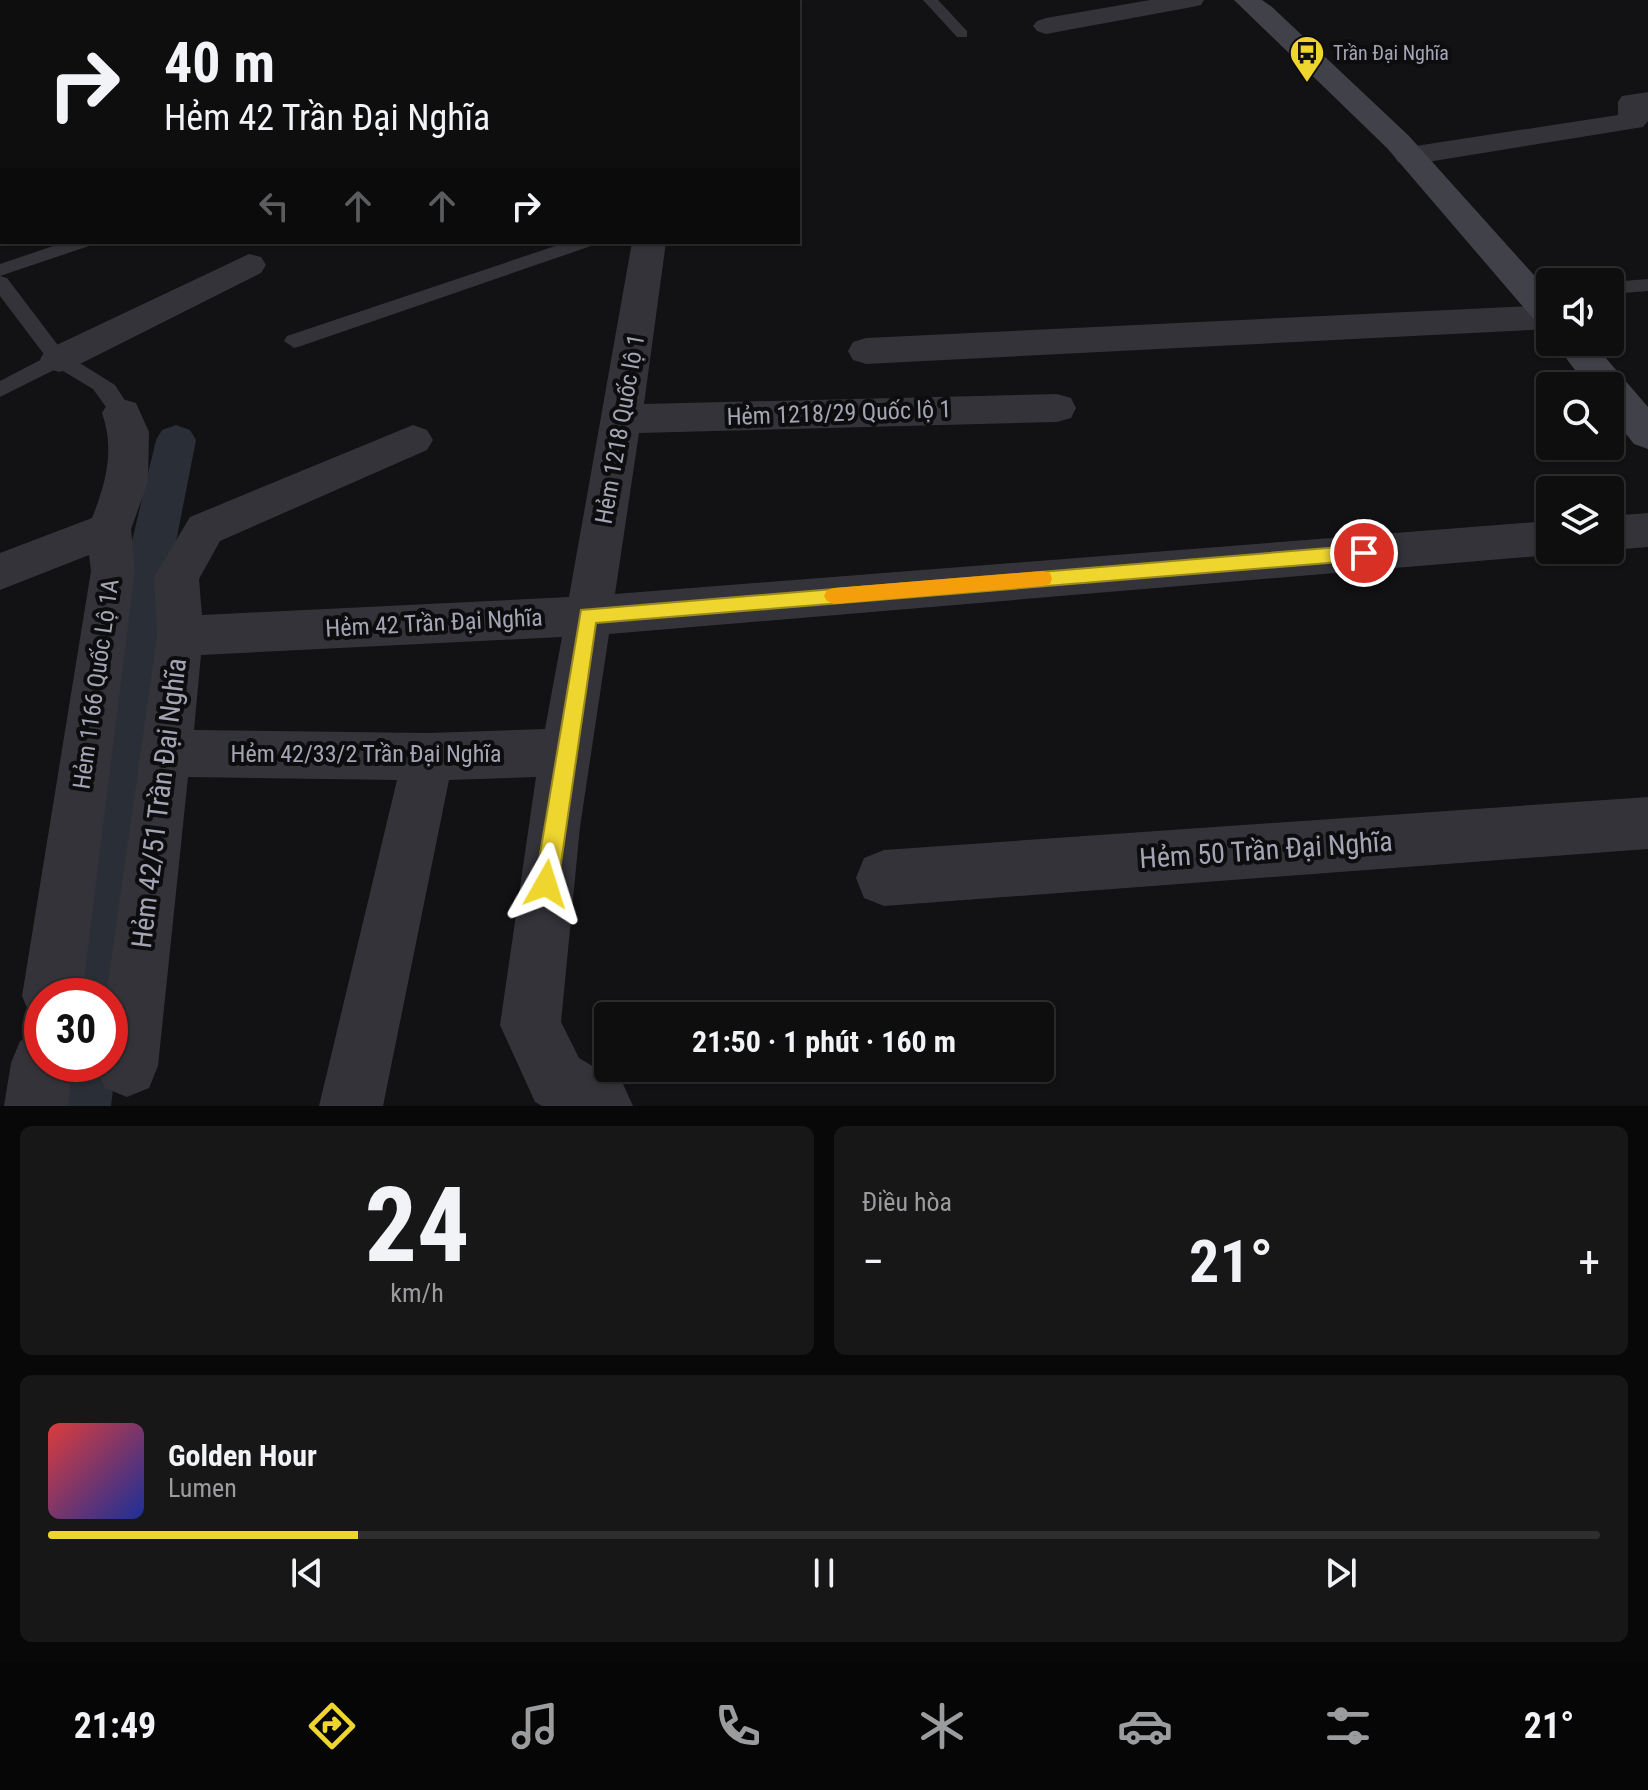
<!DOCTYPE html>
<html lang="vi">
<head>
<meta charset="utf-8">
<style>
  body { margin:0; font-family:"Roboto Condensed",sans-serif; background:#171718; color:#f1f3f6; height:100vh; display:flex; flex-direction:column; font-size:30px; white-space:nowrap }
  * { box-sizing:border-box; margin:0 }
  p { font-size:26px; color:#9b9c9e }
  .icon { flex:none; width:44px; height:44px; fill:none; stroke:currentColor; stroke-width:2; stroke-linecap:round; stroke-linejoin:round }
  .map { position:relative; height:1106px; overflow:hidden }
  .sheet { display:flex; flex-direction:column; gap:20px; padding:20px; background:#080808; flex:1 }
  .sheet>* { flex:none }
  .hud { position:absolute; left:0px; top:0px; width:800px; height:244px; box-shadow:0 2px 6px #0004,0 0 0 2px #2e2e2f; background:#0e0e0f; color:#f1f3f6; overflow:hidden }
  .fabs { position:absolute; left:1536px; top:268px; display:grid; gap:16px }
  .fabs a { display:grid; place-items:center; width:88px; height:88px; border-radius:8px; background:#0e0e0f; box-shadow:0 2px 6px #0004,0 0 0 2px #2e2e2f; font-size:40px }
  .speed { position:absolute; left:24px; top:978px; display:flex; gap:16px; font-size:40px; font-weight:700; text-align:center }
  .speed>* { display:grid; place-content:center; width:104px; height:104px; border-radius:50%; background:#0e0e0f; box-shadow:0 2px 6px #0004,0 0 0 2px #2e2e2f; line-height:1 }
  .speed .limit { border:12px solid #d22; background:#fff; color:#111 }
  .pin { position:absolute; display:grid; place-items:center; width:68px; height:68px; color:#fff; margin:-34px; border:4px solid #fff; border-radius:50%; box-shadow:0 2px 8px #0007 }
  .me { position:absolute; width:88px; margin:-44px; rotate:6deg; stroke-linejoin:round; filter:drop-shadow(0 0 6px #0008) }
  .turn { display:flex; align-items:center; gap:28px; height:168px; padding:0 32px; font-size:36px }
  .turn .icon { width:104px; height:104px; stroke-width:2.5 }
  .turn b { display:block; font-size:56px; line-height:68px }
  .lanes { display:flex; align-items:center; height:76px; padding:0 32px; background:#0003; justify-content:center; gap:40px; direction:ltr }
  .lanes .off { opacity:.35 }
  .big { font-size:60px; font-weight:700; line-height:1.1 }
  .sheet .tile { flex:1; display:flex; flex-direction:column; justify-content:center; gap:12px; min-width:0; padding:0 28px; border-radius:12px; background:#171718 }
  .sheet .dial { align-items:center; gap:0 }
  .dial b { font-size:104px; line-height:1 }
  .song { display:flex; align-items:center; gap:24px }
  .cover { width:96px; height:96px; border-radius:12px; background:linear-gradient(135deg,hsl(0 70% 55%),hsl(230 70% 35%)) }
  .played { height:8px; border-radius:4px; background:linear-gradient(90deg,#efd62e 20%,#2e2e2f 20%) }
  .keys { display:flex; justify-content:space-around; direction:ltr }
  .heat { display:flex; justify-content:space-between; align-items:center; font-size:44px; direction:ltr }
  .sheet .tiles { flex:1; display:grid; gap:20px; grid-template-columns:1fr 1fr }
  .tile:last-child { grid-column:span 2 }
  .trip { position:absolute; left:594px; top:1002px; width:460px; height:80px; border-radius:8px; background:#0e0e0f; box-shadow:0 2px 6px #0004,0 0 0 2px #2e2e2f; font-weight:700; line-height:80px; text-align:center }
  .tab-bar { display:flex; height:128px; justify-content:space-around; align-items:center; background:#060606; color:#9b9c9e }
  .tab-bar .icon { width:56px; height:56px }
  .tab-bar .active { color:#efd62e }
  .tab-bar b { font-size:36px; color:#f1f3f6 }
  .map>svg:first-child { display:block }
</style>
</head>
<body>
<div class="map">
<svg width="1648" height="1106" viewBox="0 0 1648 1106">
  <rect width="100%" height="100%" fill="#121214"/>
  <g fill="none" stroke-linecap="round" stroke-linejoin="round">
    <!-- canal -->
    <g fill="#292e37" fill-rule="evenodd">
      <path d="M176 425 190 430 196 440 168 583 155 742 125 996 116 1017 110 1019V996H65L105 742 122 583 156 440 162 430Z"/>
      <path d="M110 1050 116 1064 111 1106H47L54 1064H110Z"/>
    </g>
    <!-- lane -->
    <g fill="#333339" fill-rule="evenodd">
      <path d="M923 0H938L967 31V37H957Z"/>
      <path d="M65 242H92L89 246 0 276V264Z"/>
      <path d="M567 242H594L591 246 301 346 294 348 284 341 287 336Z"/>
      <path d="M0 276 7 278 57 344 75 360 115 385 133 413 130 418H114L93 389 58 368 0 397V381L46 357 0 296Z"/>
      <path d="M1648 279V291L1610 294V282Z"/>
    </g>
    <!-- street -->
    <g fill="#333339" fill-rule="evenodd">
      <path d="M1150 0H1204L1201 5 1192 7 1046 34 1037 31 1033 26 1037 21 1046 18Z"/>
      <path d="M1648 92V121L1643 127 1409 165 1398 162 1394 156 1398 150 1409 147 1618 115V102L1622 96Z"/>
      <path d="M632 242H666L644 404 1057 394 1071 398 1076 408 1071 418 1057 422 639 433 615 594 1550 521V550H1566L1550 555 609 634 580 827 561 1022 579 1058 623 1084 633 1106H542L535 1102 500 1025 536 777 449 780 383 1106H319L397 780 188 777 158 1066 149 1088 127 1097 105 1088 96 1066 110 1064V996H106L157 636 154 577 190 517 413 425 427 430 433 440 427 450 220 541 199 579 202 615 569 597ZM562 637 545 729 428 733 194 730 201 655Z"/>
      <path d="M249 254 261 257 266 265 261 273 72 368 59 372 46 368 40 359 46 350Z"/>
      <path d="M1550 305V329L866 364 853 360 848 351 853 342 866 338Z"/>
      <path d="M122 399 136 403 149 432 148 482 131 529 135 571 82 996H42V1022L31 1017 22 996 91 571 89 555 0 590V553L92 518C106 483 115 449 102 413L108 403Z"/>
      <path d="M1648 513V547L1610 550H1609L1610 516Z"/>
      <path d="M1648 797V849L884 906 864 898 856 878 864 858 884 850Z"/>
      <path d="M42 1032V1064H73L68 1106H4L11 1063 20 1041Z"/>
    </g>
    <!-- secondary -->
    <g fill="#414149" fill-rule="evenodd">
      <path d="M1234 0H1262L1272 7 1409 136 1550 293V327L1537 323 1387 148Z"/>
      <path d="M1554 342H1592L1648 407V449L1634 444 1610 414V386H1587Z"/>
    </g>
    <!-- highway -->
    <g fill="#5f606a" fill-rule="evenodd">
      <path d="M460 0H486L487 2H459Z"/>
      <rect x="0" y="127" width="2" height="18"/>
    </g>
  </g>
  <!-- route -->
  <path fill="#efd62e" stroke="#9b8b1e" stroke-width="2" d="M1364 545 1373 553 1364 560 596 623 558 884 554 892 546 895 538 892 535 884 581 610Z"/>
  <!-- slow -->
  <path fill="#f59e0b" d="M1043 571 1050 573 1052 579 1050 584 1043 586 834 604 827 601 824 596 827 590 834 588Z"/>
  <!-- icons -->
  <defs>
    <symbol id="bus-pin" viewBox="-11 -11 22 30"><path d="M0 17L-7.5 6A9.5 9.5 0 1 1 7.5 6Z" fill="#efd62e" stroke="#0d0d0f"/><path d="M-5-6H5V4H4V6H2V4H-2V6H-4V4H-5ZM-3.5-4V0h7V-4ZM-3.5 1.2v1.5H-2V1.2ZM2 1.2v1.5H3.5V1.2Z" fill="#111"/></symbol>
  </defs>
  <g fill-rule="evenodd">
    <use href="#bus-pin" x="1287" y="33" width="40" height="54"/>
  </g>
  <g text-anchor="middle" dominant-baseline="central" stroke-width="8" stroke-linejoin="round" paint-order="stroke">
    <!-- far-poi labels -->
    <g font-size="20" fill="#a4a5b4" stroke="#0d0d0f" text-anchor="start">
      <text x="1333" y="53">Trần Đại Nghĩa</text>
    </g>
    <!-- street labels -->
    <g font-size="24" fill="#a4a5b4" stroke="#0d0d0f">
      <text transform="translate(839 413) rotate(-2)">Hẻm 1218/29 Quốc lộ 1</text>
      <text transform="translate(620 429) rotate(-80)">Hẻm 1218 Quốc lộ 1</text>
      <text transform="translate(434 623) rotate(-3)">Hẻm 42 Trần Đại Nghĩa</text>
      <text transform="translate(96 684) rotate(-82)">Hẻm 1166 Quốc Lộ 1A</text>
      <text x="366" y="754">Hẻm 42/33/2 Trần Đại Nghĩa</text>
    </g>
    <!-- near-street labels -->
    <g font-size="28" fill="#a4a5b4" stroke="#0d0d0f">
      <text transform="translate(159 803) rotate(-83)">Hẻm 42/51 Trần Đại Nghĩa</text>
      <text transform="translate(1266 850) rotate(-4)">Hẻm 50 Trần Đại Nghĩa</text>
    </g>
  </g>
</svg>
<div class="fabs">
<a><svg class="icon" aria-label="sound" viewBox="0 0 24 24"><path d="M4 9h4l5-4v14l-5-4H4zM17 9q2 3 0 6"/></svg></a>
<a><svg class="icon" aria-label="search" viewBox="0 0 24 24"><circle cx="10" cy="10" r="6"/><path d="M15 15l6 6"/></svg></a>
<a><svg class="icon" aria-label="layers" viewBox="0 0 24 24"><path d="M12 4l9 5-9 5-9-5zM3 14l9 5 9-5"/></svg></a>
</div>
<div class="speed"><div class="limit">30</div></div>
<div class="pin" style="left:1364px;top:553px;background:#d93025"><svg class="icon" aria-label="arrive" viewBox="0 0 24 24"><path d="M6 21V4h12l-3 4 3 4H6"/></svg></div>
<svg class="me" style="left:546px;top:884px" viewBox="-20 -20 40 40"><path d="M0-17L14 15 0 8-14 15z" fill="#efd62e" stroke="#fff" stroke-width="4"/></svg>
<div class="trip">21:50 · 1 phút · 160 m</div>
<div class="hud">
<div class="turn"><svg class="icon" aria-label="right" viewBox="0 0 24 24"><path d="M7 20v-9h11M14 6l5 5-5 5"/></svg><div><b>40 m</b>Hẻm 42 Trần Đại Nghĩa</div></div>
<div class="lanes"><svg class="icon off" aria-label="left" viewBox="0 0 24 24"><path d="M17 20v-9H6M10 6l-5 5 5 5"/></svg><svg class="icon off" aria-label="ahead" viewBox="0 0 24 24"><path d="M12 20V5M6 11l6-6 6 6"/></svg><svg class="icon off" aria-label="ahead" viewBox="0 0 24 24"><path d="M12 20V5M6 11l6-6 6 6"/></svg><svg class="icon" aria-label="right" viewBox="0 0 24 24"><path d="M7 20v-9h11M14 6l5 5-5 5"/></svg></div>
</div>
</div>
<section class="sheet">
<div class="tiles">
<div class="tile dial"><b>24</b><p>km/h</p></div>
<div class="tile"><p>Điều hòa</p>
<div class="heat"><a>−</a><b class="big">21°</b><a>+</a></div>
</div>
<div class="tile">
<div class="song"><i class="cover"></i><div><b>Golden Hour</b><p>Lumen</p></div></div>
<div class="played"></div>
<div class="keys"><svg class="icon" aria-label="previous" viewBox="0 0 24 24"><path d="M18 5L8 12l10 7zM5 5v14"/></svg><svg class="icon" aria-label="pause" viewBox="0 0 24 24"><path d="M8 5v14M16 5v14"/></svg><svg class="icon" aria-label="next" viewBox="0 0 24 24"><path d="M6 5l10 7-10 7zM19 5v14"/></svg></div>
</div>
</div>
</section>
<nav class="tab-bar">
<b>21:49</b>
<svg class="icon active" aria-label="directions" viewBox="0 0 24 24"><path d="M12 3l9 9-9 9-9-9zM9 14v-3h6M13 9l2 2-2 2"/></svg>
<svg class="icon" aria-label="music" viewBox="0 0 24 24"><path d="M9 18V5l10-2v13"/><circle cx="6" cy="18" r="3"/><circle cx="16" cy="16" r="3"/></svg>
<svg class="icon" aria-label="phone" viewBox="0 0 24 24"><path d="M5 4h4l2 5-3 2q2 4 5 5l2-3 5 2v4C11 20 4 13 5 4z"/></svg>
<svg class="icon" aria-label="climate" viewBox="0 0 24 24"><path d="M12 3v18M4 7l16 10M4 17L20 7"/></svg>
<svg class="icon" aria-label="car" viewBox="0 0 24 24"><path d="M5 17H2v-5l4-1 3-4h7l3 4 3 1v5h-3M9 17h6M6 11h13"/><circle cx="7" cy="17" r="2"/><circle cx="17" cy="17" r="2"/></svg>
<svg class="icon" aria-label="filters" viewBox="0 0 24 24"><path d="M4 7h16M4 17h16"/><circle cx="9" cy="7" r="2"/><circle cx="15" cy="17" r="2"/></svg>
<b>21°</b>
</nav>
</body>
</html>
